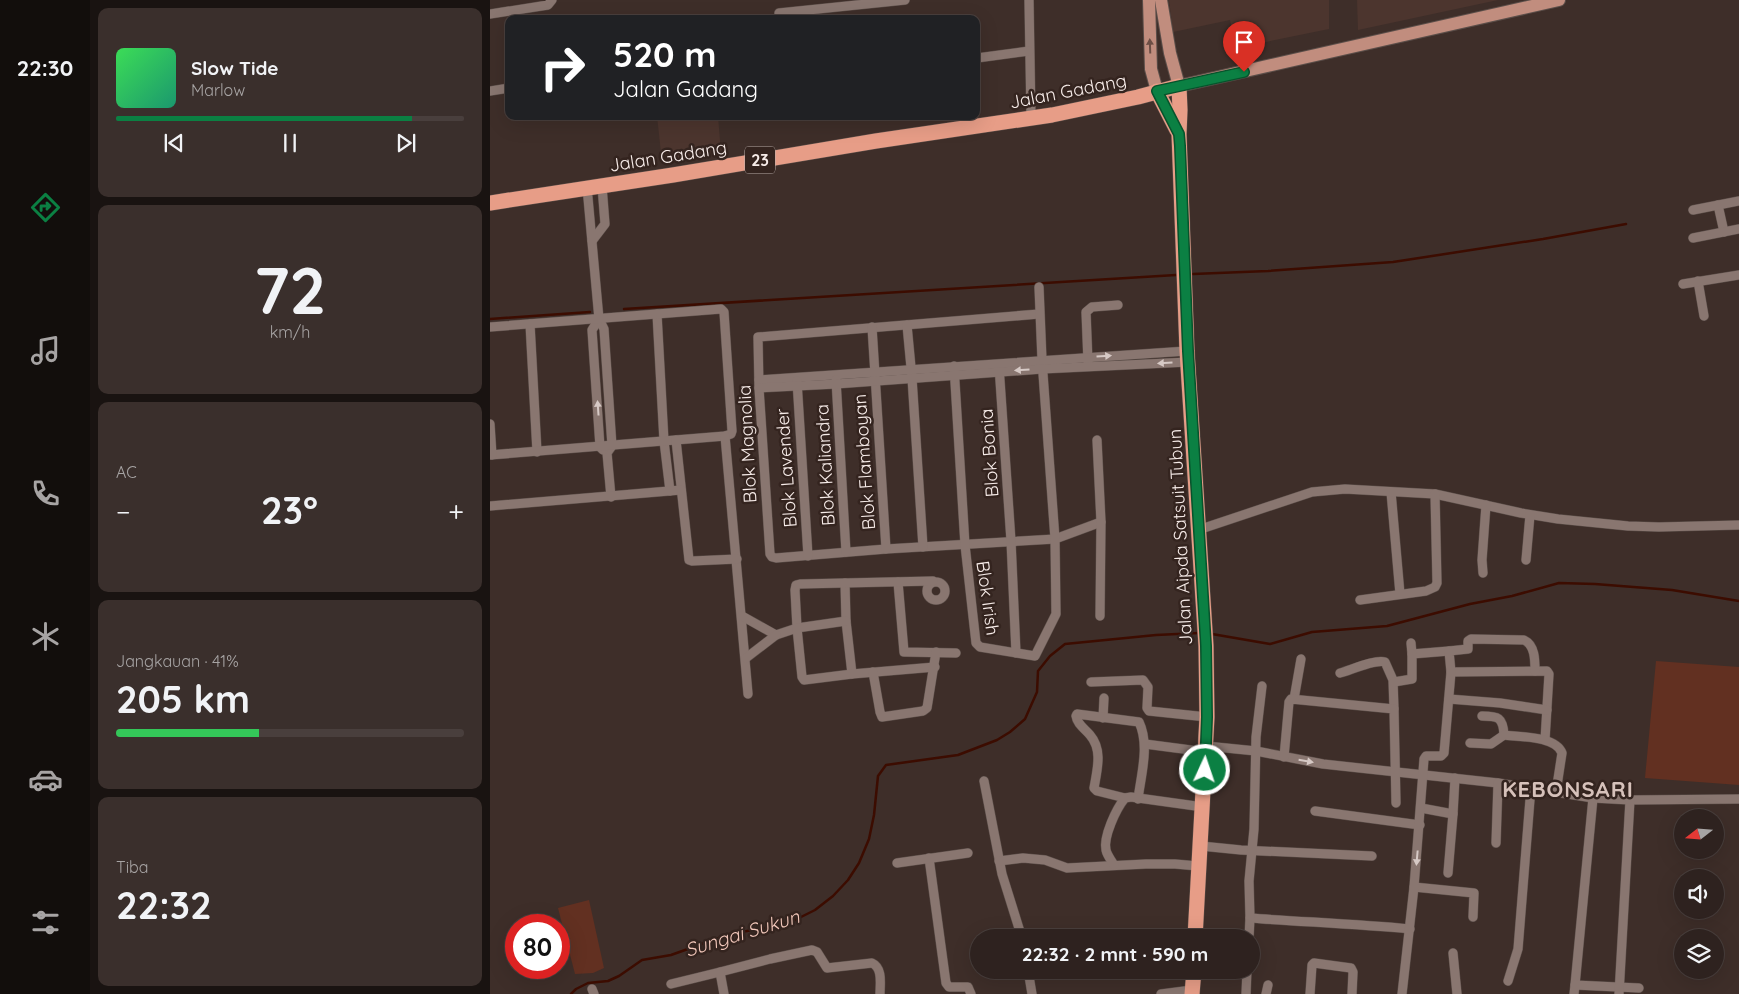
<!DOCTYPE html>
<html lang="id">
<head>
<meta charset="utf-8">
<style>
  body { margin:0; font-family:Quicksand,sans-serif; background:#3a2f2c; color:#f1f3f6; height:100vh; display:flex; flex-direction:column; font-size:19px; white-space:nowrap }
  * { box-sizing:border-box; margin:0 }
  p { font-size:16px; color:#a7a4a4 }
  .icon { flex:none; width:28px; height:28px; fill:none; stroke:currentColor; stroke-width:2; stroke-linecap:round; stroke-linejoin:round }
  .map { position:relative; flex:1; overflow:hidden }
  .sheet { display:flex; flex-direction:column; gap:8px; padding:8px; background:#191311; width:400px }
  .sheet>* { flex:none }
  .hud { position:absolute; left:15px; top:15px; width:475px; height:105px; border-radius:10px; box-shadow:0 5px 20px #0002,0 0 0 1px #493f3d; background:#202124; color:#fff; overflow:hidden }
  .needle { width:32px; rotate:253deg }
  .controls { position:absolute; left:1184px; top:809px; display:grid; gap:10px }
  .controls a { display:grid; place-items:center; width:50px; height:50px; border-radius:50%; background:#2e221f; box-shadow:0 5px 20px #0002,0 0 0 1px #493f3d; font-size:25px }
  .speed { position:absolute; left:15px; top:914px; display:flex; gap:10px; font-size:25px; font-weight:700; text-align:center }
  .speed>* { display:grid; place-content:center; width:65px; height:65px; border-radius:50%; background:#2e221f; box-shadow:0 5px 20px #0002,0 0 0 1px #493f3d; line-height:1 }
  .speed .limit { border:8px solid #d22; background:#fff; color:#111 }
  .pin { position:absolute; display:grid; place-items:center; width:42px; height:42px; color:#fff; margin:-51px -21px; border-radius:50% 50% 50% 0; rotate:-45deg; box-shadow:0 0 5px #0007 }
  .pin .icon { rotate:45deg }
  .me { position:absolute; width:55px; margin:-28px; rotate:3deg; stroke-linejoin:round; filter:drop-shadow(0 0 4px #0008) }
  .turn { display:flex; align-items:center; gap:18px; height:105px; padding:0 25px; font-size:22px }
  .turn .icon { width:65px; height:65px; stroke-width:2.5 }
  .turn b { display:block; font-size:35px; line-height:42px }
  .big { font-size:38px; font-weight:800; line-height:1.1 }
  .sheet .tile { flex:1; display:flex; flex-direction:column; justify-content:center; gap:8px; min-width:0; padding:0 18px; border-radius:10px; background:#3a2f2c }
  .sheet .dial { align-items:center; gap:0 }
  .dial b { font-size:65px; line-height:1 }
  .song { display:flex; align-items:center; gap:15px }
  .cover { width:60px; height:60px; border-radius:8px; background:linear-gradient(135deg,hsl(130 70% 55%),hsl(160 70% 35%)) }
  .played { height:5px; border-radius:2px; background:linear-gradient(90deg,#0b8043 85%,#493f3d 85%) }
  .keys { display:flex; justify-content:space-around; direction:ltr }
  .heat { display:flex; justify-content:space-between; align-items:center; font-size:28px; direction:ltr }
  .charge { height:8px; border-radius:4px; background:linear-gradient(90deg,#34c759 41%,#493f3d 0) }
  .trip { position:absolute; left:480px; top:929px; width:290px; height:50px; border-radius:25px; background:#2e221f; box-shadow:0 5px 20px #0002,0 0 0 1px #493f3d; font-weight:800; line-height:50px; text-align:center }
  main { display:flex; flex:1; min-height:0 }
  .tab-bar { display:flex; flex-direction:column; width:90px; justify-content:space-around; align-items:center; background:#120e0c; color:#a7a4a4 }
  .tab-bar .icon { width:35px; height:35px }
  .tab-bar .active { color:#0b8043 }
  .tab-bar b { font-size:22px; color:#f1f3f6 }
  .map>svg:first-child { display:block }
</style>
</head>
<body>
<main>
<nav class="tab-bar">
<b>22:30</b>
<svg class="icon active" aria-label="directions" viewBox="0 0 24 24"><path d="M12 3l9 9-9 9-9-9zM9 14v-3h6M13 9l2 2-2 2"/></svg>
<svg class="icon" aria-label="music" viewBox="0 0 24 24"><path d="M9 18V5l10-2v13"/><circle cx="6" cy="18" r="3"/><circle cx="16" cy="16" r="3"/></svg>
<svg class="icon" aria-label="phone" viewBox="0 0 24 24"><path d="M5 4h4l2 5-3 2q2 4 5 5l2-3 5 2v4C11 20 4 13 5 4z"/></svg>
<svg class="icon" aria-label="climate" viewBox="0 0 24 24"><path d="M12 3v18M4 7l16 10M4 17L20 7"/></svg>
<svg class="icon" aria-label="car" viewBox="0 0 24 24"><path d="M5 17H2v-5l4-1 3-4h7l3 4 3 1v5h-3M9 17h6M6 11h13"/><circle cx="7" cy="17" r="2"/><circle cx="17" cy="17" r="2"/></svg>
<svg class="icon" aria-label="filters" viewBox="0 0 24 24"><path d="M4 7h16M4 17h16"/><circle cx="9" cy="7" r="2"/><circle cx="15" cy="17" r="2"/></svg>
</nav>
<section class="sheet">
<div class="tile">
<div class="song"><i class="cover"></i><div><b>Slow Tide</b><p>Marlow</p></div></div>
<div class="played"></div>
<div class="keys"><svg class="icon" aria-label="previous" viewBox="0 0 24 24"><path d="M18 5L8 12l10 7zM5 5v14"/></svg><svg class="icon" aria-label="pause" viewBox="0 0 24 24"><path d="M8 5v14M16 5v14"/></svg><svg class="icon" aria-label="next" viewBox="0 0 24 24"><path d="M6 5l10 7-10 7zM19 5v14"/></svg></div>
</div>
<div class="tile dial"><b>72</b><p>km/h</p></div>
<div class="tile"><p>AC</p>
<div class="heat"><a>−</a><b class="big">23°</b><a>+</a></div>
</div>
<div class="tile"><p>Jangkauan · 41%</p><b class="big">205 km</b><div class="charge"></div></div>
<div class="tile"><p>Tiba</p><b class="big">22:32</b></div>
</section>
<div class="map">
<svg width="1249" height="994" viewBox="0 0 1249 994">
  <rect width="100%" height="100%" fill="#3e2e29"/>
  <!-- built -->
  <g fill="#4c352e">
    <path d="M679 0H839V29L746 48 740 20 683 32Z"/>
    <path d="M867 0H1008L868 30Z"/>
    <path d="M167 116H228L231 153 172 162Z"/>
  </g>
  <!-- green -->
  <g fill="#623021">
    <path d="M1166 661 1249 667V785L1155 778Z"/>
    <path d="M99 900 114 968 103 973 85 974 68 908Z"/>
  </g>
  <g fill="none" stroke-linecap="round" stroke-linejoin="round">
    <!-- stream -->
    <g stroke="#3c0c00" stroke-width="2.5">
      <path d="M703 274 778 271 903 262 1053 239 1136 224"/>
      <path d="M134 309 686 275"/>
      <path d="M0 319 100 312"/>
      <path d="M722 634 780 644 822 632 897 626 980 604 1022 596 1069 583 1105 584 1182 590 1249 601"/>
      <path d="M81 994 86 989 98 983 118 981 129 976 152 960 181 955 240 934 286 926 305 920 325 910 343 896 358 880 369 863 379 839 384 815 388 776 396 765 468 755 507 740 520 732 535 719 547 692 548 671 560 656 575 644 666 635 709 633"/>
    </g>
    <defs>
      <g id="street">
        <path d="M539 0 541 118"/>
        <path d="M289 13 415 0"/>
        <path d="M0 14 58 5 62 0"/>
        <path d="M487 58 539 51"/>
        <path d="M0 91 19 88"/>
        <path d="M97 187 109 319 114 329 122 446 117 453 121 497"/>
        <path d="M1228 205 1234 232"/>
        <path d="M1203 210 1249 201"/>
        <path d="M1203 238 1249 229"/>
        <path d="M102 241 115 224 112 186"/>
        <path d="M1208 281 1214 316"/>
        <path d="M1193 284 1249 275"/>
        <path d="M167 314 174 441 180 491"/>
        <path d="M549 314 268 337 269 388 280 554 282 557 286 558 396 549 565 539 611 522"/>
        <path d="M109 319 102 330 110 447 113 450"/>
        <path d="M40 324 47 452"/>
        <path d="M417 325 422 378 433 547"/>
        <path d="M0 327 231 309 234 312 242 431 241 434 235 436 0 455"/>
        <path d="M382 327 396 549"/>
        <path d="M598 362 596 312 602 307 628 305"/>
        <path d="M464 366 475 545 486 643 490 647 545 656 566 614 565 539 552 360 549 287"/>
        <path d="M509 366 521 541 526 653"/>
        <path d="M269 380 697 351"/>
        <path d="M346 380 356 552"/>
        <path d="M307 381 318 556"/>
        <path d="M269 388 346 384 552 369 698 362"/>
        <path d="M0 424 2 455"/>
        <path d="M235 436 258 694"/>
        <path d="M186 440 199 560 202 561 247 559"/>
        <path d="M607 440 611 522 610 616"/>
        <path d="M901 492 910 594"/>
        <path d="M0 506 191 490"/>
        <path d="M708 530 822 492 855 489 945 494 1031 513 1068 519 1138 526 1169 527 1249 525"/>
        <path d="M1036 560 1040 515"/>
        <path d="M993 573 992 560 996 505"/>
        <circle cx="446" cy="591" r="9"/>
        <path d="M408 582 414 652 466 653"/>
        <path d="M355 583 356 621 362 674"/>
        <path d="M870 600 936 591 945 587 947 583 945 494"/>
        <path d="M252 616 286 635 307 628 305 590 306 585 310 584 443 581"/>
        <path d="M356 621 307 628 312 677 314 680 362 674 445 667"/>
        <path d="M921 643 922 654 959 651"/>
        <path d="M256 658 286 635"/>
        <path d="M383 672 390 712 392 717 433 711 437 708 446 652"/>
        <path d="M961 672 1057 671 1059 674 1055 740"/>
        <path d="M850 673C861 670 885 659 895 662L903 680 904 709"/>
        <path d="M601 682 653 680 658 687 657 708 659 711 717 717"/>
        <path d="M904 682 922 679V654"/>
        <path d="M804 699 811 659"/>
        <path d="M959 699 1010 703 1057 710"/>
        <path d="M992 716C1008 716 1013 717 1014 735"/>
        <path d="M613 718 614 698"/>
        <path d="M980 743 1001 744 1014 735C1030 737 1066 736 1072 753L1066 792"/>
        <path d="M655 744 716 752"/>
        <path d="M716 746 766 751 833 764 1008 783 1103 798 1140 800 1249 799"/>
        <path d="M794 757 799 702 801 699 904 709 906 803"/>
        <path d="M494 781 512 874 532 938"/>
        <path d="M635 798 607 791 604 788C607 770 613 750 600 735 595 729 587 724 586 716L587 714 649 722C660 745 651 775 648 799"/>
        <path d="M931 808 963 814 958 873"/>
        <path d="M825 811 930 825"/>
        <path d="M963 814 965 778"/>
        <path d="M1006 843 1008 783"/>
        <path d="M711 846 751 850 882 856"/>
        <path d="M439 858 456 983 459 987H478L481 994"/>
        <path d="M509 861 533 858 555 860 577 868 656 864H685L708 866"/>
        <path d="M407 863 478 853"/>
        <path d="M624 865C621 860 617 855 616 850 613 837 626 809 635 798L641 797 713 807"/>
        <path d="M924 887 984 893 983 917"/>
        <path d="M760 918C814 922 866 924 920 929"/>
        <path d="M759 938 760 918 759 881 764 829 766 737 772 686"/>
        <path d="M963 953 967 994"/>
        <path d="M538 970 542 994"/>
        <path d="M230 972 280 959 322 950 327 952 337 968 382 963C393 968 390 984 390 994"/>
        <path d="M1018 981 1028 949 1041 787"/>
        <path d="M181 984 230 972 234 994"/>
        <path d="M1085 985 1103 798"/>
        <path d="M102 989 104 994"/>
        <path d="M671 994 702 990"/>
        <path d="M756 994 757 970"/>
        <path d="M776 994 778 985"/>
        <path d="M820 994 822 965 824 963 861 968 863 972 862 994"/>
        <path d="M912 994 924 887 934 759 936 756H951L954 753 961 672 959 651 978 649V641L981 639 1034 640C1045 645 1045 660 1045 671"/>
        <path d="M1084 994 1085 985 1149 988"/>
        <path d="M1129 994 1140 800"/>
      </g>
      <g id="primary">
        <path d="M659 0 661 69 667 91"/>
        <path d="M671 0 680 53 689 86 1069 0"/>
      </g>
      <g id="highway">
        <path d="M667 91 687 130"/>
        <path d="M0 203 183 175 386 141 562 115 648 97 689 86 690 110 689 134 697 351 716 646 717 717 705 938"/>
        <path d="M702 994 704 970"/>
      </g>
    </defs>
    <!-- street casing -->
    <use href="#street" stroke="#5b4e49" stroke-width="10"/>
    <!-- primary casing -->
    <use href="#primary" stroke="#5b4e49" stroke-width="14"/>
    <!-- highway casing -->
    <use href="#highway" stroke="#5b4e49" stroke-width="16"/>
    <!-- street -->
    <use href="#street" stroke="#897670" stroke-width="9"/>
    <!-- primary -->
    <use href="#primary" stroke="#c18d7e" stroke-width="12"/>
    <!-- highway -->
    <use href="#highway" stroke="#e79d87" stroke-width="15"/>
  </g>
  <!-- one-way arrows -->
  <defs><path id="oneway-solid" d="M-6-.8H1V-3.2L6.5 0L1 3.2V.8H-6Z" transform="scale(1.25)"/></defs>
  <use fill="#6c4e45" href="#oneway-solid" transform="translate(660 46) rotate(-92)"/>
  <g fill="#d6c9c5">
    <use href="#oneway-solid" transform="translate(614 356) rotate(-4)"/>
    <use href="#oneway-solid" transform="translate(675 363) rotate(177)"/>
    <use href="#oneway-solid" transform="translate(532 370) rotate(176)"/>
    <use href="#oneway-solid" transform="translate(108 408) rotate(-94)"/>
    <use href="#oneway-solid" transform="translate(816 761) rotate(10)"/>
    <use href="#oneway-solid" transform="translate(927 858) rotate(95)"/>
  </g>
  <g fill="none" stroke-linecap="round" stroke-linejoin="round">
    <defs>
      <path id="route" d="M715 770 717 717 716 646 698 351 690 146 689 134 667 91 754 72"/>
    </defs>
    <!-- route casing -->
    <use href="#route" stroke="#07532c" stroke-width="12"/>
    <!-- route -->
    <use href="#route" stroke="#0b8043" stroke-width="9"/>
  </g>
  <g text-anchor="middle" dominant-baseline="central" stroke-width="5" stroke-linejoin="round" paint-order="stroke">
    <!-- shield labels -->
    <rect fill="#34241f" stroke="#bcb0ac" stroke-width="1" x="255" y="146.5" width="30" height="27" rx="4"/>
    <g font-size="16" font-weight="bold" fill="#f7ece9">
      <text x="270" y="160">23</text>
    </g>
    <!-- street labels -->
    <g font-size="18" fill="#f7ece9" stroke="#34241f">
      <text transform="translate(578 91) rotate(-11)">Jalan Gadang</text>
      <text transform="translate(178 156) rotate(-9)">Jalan Gadang</text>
      <text transform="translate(257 444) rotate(-93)">Blok Magnolia</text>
      <text transform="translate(499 453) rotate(-94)">Blok Bonia</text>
      <text transform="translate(374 462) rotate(-94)">Blok Flamboyan</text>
      <text transform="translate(335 465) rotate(-93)">Blok Kaliandra</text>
      <text transform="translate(296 468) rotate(-94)">Blok Lavender</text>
      <text transform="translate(690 537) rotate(-93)">Jalan Aipda Satsuit Tubun</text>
      <text transform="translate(498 598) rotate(82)">Blok Irish</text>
    </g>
    <!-- water labels -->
    <g font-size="19" font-style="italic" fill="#f2c7ba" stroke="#34241f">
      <text transform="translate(252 933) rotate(-17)">Sungai Sukun</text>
    </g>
    <!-- district labels -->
    <g font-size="22" font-weight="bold" letter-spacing="1" fill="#d6c1ba" stroke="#34241f">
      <text x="1078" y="789">KEBONSARI</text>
    </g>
  </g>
</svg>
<div class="controls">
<a><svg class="needle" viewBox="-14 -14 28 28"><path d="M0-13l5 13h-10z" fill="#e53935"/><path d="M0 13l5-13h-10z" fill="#a7a4a4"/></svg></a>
<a><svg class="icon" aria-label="sound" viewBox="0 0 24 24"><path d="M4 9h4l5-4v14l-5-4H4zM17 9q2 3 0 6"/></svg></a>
<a><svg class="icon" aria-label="layers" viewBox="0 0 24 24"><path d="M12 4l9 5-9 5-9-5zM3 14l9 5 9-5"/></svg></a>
</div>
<div class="speed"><div class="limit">80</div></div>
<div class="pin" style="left:754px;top:72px;background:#d93025"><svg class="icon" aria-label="arrive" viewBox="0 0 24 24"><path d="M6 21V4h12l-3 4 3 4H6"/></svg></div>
<svg class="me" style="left:715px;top:770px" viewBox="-20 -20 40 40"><circle r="17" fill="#0b8043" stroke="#fff" stroke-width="3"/><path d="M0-11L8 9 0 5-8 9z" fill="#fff"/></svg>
<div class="trip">22:32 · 2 mnt · 590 m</div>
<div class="hud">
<div class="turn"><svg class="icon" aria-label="right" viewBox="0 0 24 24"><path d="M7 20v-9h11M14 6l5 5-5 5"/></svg><div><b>520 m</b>Jalan Gadang</div></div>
</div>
</div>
</main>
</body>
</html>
